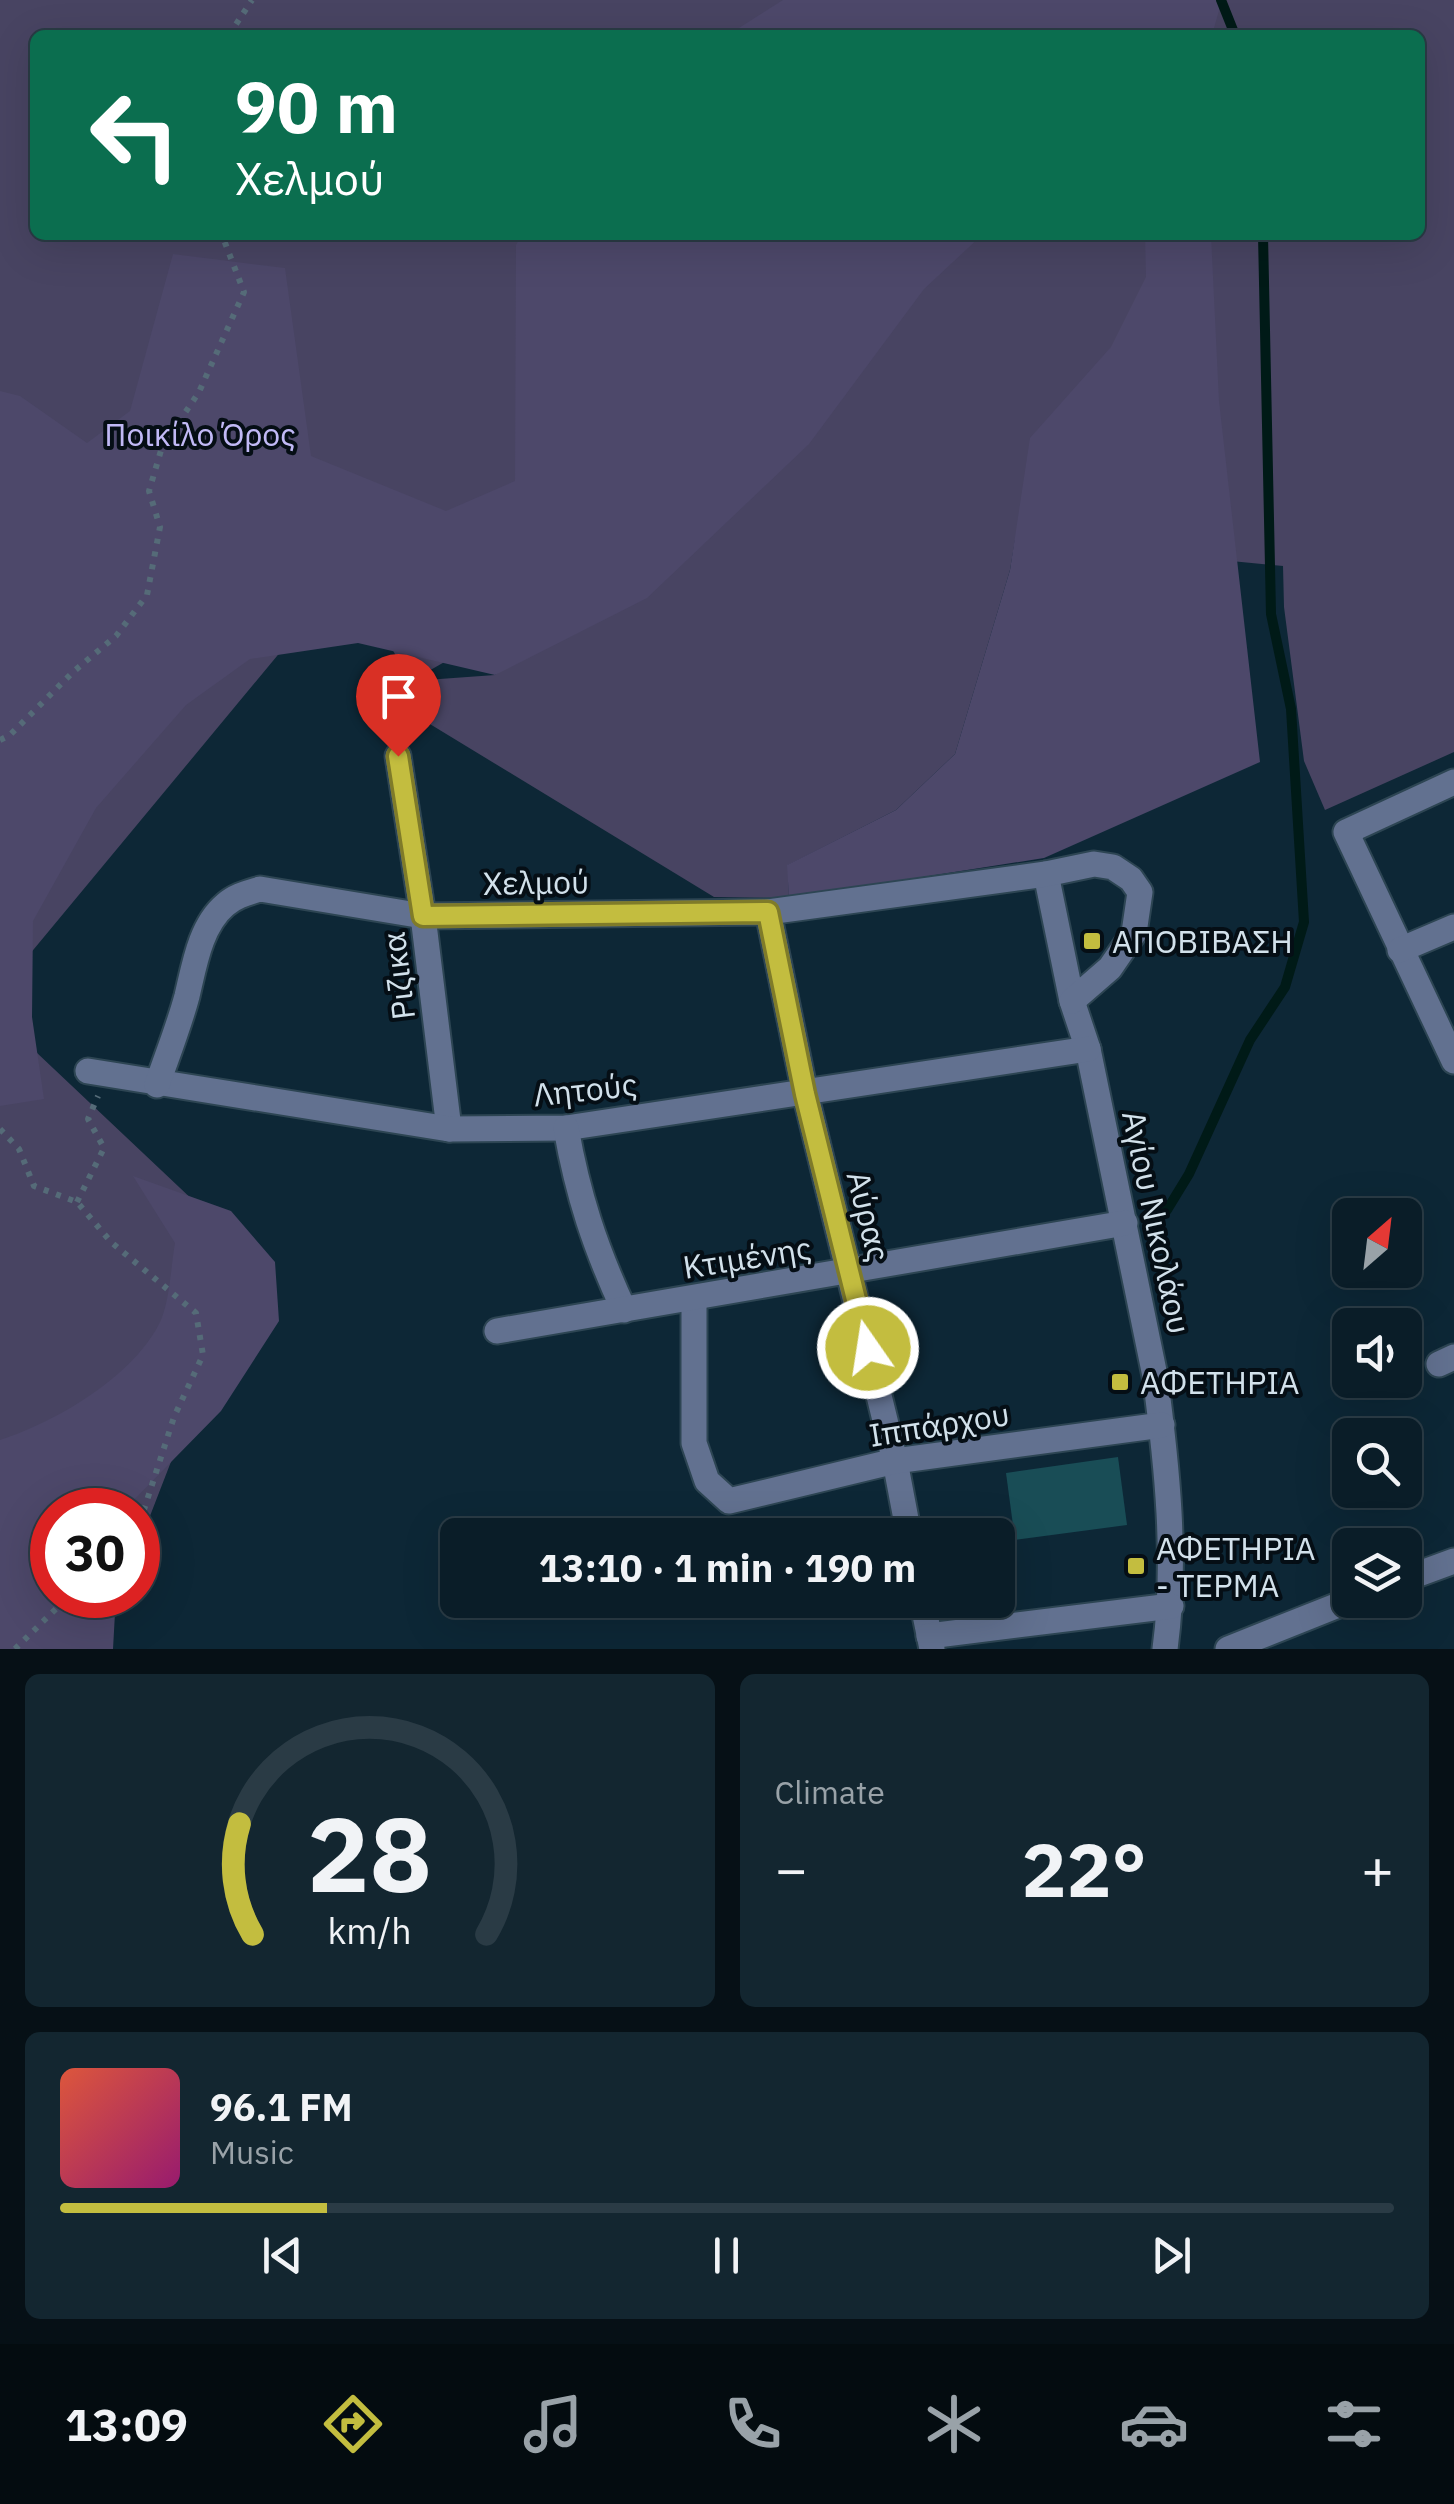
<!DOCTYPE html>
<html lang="en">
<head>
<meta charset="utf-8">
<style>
  body { margin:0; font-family:"IBM Plex Sans",sans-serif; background:#132630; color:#f1f3f6; height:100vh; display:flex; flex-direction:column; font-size:38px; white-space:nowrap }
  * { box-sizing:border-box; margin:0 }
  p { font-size:32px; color:#99a2a8 }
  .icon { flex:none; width:55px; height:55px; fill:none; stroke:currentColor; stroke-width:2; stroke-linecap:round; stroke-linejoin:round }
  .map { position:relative; height:1649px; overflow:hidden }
  .panel { display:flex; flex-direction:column; gap:25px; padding:25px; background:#061016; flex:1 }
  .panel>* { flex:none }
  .guide { position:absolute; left:30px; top:30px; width:1395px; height:210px; border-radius:15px; box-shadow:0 10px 40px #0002,0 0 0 2px #2a3b45; background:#0b6e4f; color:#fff; overflow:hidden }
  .needle { width:65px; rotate:28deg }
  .buttons { position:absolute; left:1332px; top:1198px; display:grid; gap:20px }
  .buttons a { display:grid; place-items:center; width:90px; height:90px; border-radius:15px; background:#0a1d28; box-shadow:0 10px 40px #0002,0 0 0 2px #2a3b45; font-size:50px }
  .speed { position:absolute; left:30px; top:1488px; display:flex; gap:20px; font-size:50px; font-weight:700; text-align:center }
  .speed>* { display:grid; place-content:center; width:130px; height:130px; border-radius:50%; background:#0a1d28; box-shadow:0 10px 40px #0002,0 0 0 2px #2a3b45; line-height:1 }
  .speed .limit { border:15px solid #d22; background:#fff; color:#111 }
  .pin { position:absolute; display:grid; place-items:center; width:85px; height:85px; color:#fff; margin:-102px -42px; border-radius:50% 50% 50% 0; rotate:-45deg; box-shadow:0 0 10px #0007 }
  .pin .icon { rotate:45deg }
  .me { position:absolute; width:110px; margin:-55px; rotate:347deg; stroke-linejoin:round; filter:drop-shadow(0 0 8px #0008) }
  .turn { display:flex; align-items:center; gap:35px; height:210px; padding:0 40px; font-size:45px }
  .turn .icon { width:130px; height:130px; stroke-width:2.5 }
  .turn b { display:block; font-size:70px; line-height:85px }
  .big { font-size:75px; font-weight:700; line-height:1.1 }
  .panel .tile { flex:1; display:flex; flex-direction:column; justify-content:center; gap:15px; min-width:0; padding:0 35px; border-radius:15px; background:#132630 }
  .panel .dial { align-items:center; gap:0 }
  .dial svg { height:260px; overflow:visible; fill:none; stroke:#2a3b45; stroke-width:7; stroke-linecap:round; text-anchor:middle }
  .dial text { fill:#f1f3f6; stroke:none }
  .song { display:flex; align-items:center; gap:30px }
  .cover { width:120px; height:120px; border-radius:15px; background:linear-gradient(135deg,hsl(10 70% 55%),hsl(320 70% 35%)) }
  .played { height:10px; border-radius:5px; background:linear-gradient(90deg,#c3bd3f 20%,#2a3b45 20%) }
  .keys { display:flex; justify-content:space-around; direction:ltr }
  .heat { display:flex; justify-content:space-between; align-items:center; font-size:55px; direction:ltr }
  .panel .tiles { flex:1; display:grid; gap:25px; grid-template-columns:1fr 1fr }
  .tile:last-child { grid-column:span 2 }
  .trip { position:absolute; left:440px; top:1518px; width:575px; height:100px; border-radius:15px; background:#0a1d28; box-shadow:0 10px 40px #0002,0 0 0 2px #2a3b45; font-weight:700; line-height:100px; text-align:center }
  .dock { display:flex; height:160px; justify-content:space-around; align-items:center; background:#040c10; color:#99a2a8 }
  .dock .icon { width:70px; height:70px }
  .dock .current { color:#c3bd3f }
  .dock b { font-size:45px; color:#f1f3f6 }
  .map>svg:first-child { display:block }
</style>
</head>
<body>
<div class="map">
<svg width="1454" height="1649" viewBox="0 0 1454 1649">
  <rect width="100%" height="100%" fill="#0d2736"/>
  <!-- green -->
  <g fill="#484462" fill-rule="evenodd">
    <path d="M0 0H1454V752L1325 810 1304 761 1284 607 1283 566 1015 540 1010 570 955 754 896 810 788 865 789 898 714 897 397 704 409 681 350 568 0 990ZM35 35H1420V235H35ZM708 511 495 675 412 681 413 680Z"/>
    <path d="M0 1018 251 1255 138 1547V1510H52V1595H119L98 1649H0Z"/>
  </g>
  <!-- forest -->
  <g fill="#4d486a">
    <path d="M783 0H1222L1212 35H728Z"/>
    <path d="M522 235H982L924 289 809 444 647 598 495 675 358 643 250 659 186 705 96 808 33 921 32 1017 44 1099 0 1106V391L20 396 87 443 130 411 173 254 285 268 311 456 446 511 515 481 516 245Z"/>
    <path d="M1145 235H1211L1219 401 1260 762 1044 858 789 898 787 865 896 810 955 754 1010 570 1030 438 1111 347 1146 277Z"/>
    <path d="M133 1176 231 1211 275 1262 279 1321 221 1411 124 1510H52V1595H116L113 1649H0V1440C56 1422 135 1376 161 1320 170 1298 171 1266 175 1243Z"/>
  </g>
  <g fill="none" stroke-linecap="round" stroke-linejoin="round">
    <!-- stream -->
    <g stroke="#001a17" stroke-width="10">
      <path d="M1221 0 1235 35"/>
      <path d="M1149 1225 1167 1210 1189 1174 1250 1040 1285 987 1304 922 1291 709 1271 614 1263 235"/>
    </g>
  </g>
  <!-- building -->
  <path fill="#194d56" d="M1118 1457 1127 1525 1015 1540 1006 1473Z"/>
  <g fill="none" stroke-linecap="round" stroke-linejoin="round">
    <defs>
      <g id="minor">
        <path d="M398 756 423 916 449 1129"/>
        <path d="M1454 782 1346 832 1454 1061"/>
        <path d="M1046 874 1072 1001 1088 1049 1155 1376C1167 1465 1177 1560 1165 1649"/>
        <path d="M768 912 805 1093 895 1461 909 1535"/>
        <path d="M1400 950 1454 927"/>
        <path d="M88 1071 449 1129 566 1128 1088 1049"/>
        <path d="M157 1085C167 1056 179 1026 187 996 194 967 200 926 225 905 235 896 247 893 260 889L423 916 768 912 1046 874 1094 864 1113 867 1131 879 1140 892 1134 933 1110 968 1072 1001"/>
        <path d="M566 1128C578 1196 595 1247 624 1310"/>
        <path d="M694 1299V1443L707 1481 729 1501 895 1461 1162 1425"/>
        <path d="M497 1331 1125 1223"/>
        <path d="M1439 1364 1454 1357"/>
        <path d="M1405 1579 1454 1561"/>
        <path d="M922 1600 932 1649"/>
        <path d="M929 1636 1171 1606"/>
        <path d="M1228 1649 1351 1600"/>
      </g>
    </defs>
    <!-- minor casing -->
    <use href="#minor" stroke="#2d4553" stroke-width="29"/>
    <!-- path -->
    <g stroke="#556b78" stroke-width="6" stroke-dasharray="5 8" stroke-linecap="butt">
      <path d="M229 35 252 0"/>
      <path d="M0 740 10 735 73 672 116 636 147 595 160 527 149 491 162 447 199 392 244 292 222 235"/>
      <path d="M0 1129 19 1149 34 1186 77 1202 111 1242 196 1313 203 1355 174 1417 138 1528"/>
      <path d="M77 1202 104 1148 88 1119 98 1096"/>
      <path d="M15 1649 70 1595"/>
    </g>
    <!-- minor -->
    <use href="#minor" stroke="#627190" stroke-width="25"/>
  </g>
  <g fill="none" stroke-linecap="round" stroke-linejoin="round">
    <defs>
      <path id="route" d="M398 756 423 916 768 912 805 1094 868 1348"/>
    </defs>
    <!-- route casing -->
    <use href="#route" stroke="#7f7b29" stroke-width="25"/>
    <!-- route -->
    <use href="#route" stroke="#c3bd3f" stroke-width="18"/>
  </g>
  <!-- markers -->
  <g fill="#c3bd3f" stroke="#050e15" stroke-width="4">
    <rect x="1082" y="931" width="20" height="20" rx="5"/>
    <rect x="1110" y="1372" width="20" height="20" rx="5"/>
    <rect x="1126" y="1556" width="20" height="20" rx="5"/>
  </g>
  <g text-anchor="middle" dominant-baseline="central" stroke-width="8" stroke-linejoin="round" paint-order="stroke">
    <!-- park labels -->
    <g font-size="32" fill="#c1b9f6" stroke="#050e15">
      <text x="200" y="434">Ποικίλο Όρος</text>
    </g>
    <!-- street labels -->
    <g font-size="32" fill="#d2e1eb" stroke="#050e15">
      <text transform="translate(536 882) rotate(-1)">Χελμού</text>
      <text transform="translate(398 976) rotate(-97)">Ριζικα</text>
      <text transform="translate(585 1089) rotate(-6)">Λητούς</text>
      <text transform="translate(869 1216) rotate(76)">Αύρας</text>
      <text transform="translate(1157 1222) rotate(78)">Αγίου Νικολάου</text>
      <text transform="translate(747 1257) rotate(-9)">Κτιμένης</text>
      <text transform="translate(939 1424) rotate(-9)">Ιππάρχου</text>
    </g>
    <!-- poi labels -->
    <g font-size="32" fill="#d2e1eb" stroke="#050e15" text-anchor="start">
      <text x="1112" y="941">ΑΠΟΒΙΒΑΣΗ</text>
      <text x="1140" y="1382">ΑΦΕΤΗΡΙΑ</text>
      <text x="1156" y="1548">ΑΦΕΤΗΡΙΑ<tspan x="1156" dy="37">- ΤΕΡΜΑ</tspan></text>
    </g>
  </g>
</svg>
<div class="buttons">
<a><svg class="needle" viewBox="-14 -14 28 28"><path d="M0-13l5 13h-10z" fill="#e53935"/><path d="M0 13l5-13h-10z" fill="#99a2a8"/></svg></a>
<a><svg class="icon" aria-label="sound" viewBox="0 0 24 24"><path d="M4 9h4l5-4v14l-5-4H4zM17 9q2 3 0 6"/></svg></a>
<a><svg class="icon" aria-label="search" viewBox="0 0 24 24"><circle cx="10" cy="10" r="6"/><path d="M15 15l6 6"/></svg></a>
<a><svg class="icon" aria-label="layers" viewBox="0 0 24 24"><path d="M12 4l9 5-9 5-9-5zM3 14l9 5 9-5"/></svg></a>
</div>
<div class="speed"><div class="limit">30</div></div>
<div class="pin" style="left:398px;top:756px;background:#d93025"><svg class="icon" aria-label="arrive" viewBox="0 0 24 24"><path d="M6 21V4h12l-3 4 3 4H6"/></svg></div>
<svg class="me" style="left:868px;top:1348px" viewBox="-20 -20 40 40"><circle r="17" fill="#c3bd3f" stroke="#fff" stroke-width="3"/><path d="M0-11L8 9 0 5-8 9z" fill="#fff"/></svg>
<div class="trip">13:10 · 1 min · 190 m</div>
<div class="guide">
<div class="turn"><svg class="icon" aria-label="left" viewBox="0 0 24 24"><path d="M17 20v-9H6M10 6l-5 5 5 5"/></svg><div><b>90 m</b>Χελμού</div></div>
</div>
</div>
<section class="panel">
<div class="tiles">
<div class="tile dial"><svg viewBox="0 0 100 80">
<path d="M14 69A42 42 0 1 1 86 69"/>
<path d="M14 69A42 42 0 0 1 10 35" stroke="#c3bd3f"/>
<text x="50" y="56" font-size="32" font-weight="700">28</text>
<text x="50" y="72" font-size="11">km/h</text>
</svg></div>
<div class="tile"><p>Climate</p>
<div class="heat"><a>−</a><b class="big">22°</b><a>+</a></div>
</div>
<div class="tile">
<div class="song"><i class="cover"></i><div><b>96.1 FM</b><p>Music</p></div></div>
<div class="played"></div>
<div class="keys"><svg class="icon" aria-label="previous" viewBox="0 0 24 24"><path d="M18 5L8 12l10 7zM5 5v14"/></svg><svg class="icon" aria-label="pause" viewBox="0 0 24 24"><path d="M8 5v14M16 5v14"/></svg><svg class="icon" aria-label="next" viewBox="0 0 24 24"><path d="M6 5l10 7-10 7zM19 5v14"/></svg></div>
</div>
</div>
</section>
<nav class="dock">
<b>13:09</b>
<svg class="icon current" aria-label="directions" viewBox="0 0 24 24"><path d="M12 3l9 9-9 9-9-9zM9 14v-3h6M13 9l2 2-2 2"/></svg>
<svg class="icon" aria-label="music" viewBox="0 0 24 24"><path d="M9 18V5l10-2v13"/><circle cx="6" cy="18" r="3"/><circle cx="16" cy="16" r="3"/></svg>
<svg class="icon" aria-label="phone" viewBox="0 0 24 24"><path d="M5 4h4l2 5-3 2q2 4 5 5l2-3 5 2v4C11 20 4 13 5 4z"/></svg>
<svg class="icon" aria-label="climate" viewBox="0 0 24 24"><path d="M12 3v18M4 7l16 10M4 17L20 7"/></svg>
<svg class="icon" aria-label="car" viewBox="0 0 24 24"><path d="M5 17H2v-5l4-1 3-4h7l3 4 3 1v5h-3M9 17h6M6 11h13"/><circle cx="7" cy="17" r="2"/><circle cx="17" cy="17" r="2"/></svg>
<svg class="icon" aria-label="filters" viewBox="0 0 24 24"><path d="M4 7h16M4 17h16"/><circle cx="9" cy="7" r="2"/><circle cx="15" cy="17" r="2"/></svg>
</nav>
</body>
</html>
